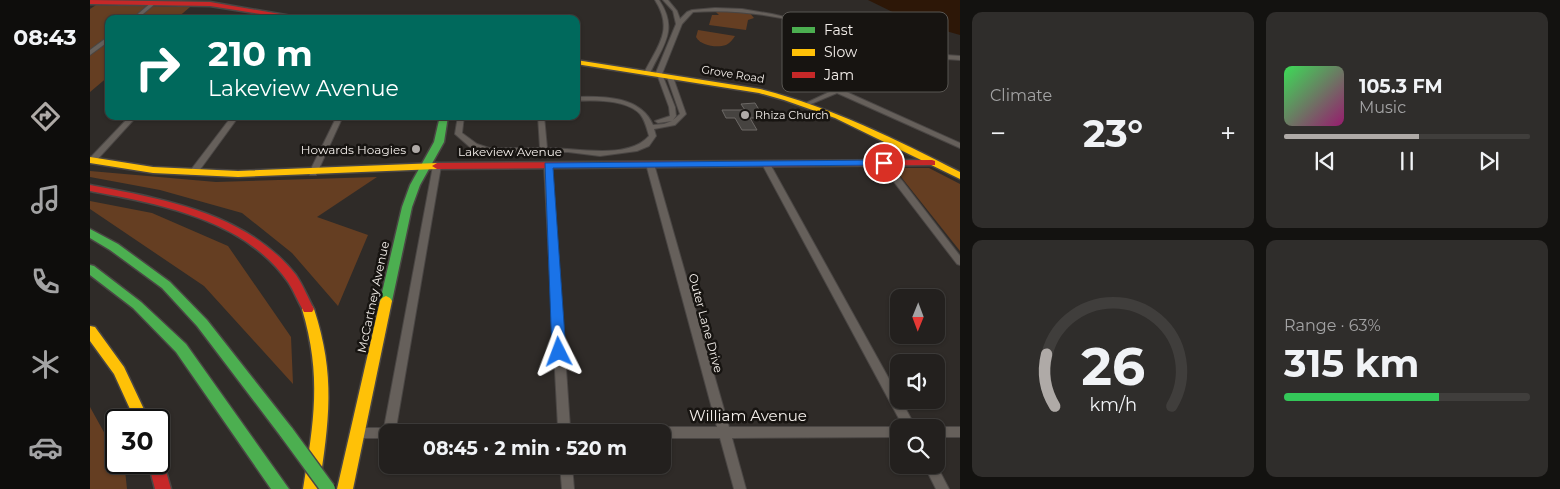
<!DOCTYPE html>
<html lang="en">
<head>
<meta charset="utf-8">
<style>
  body { margin:0; font-family:Montserrat,sans-serif; background:#2f2d2b; color:#f1f3f6; height:100vh; display:flex; flex-direction:column; font-size:19px; white-space:nowrap }
  * { box-sizing:border-box; margin:0 }
  p { font-size:16px; color:#a3a3a4 }
  .icon { flex:none; width:28px; height:28px; fill:none; stroke:currentColor; stroke-width:2; stroke-linecap:round; stroke-linejoin:round }
  .map { position:relative; flex:1; overflow:hidden }
  .details { display:flex; flex-direction:column; gap:12px; padding:12px; background:#131210; width:600px }
  .details>* { flex:none }
  .hud { position:absolute; left:15px; top:15px; width:475px; height:105px; border-radius:10px; box-shadow:0 1px 4px #0004,0 0 0 1px #403e3c; background:#00695c; color:#fff; overflow:hidden }
  .needle { width:32px; rotate:181deg }
  .fabs { position:absolute; left:800px; top:289px; display:grid; gap:10px }
  .fabs a { display:grid; place-items:center; width:55px; height:55px; border-radius:10px; background:#23201e; box-shadow:0 1px 4px #0004,0 0 0 1px #403e3c; font-size:25px }
  .speed { position:absolute; left:15px; top:409px; display:flex; gap:10px; font-size:25px; font-weight:700; text-align:center }
  .speed>* { display:grid; place-content:center; width:65px; height:65px; border-radius:50%; background:#23201e; box-shadow:0 1px 4px #0004,0 0 0 1px #403e3c; line-height:1 }
  .speed .limit { border:2px solid #111; border-radius:8px; background:#fff; color:#111 }
  .pin { position:absolute; display:grid; place-items:center; width:42px; height:42px; color:#fff; margin:-21px; border:2px solid #fff; border-radius:50%; box-shadow:0 1px 5px #0007 }
  .me { position:absolute; width:55px; margin:-28px; rotate:357deg; stroke-linejoin:round; filter:drop-shadow(0 0 4px #0008) }
  .turn { display:flex; align-items:center; gap:18px; height:105px; padding:0 20px; font-size:22px }
  .turn .icon { width:65px; height:65px; stroke-width:2.5 }
  .turn b { display:block; font-size:35px; line-height:42px }
  .big { font-size:38px; font-weight:700; line-height:1.1 }
  .details .card { flex:1; display:flex; flex-direction:column; justify-content:center; gap:8px; min-width:0; padding:0 18px; border-radius:10px; background:#2f2d2b }
  .details .dial { align-items:center; gap:0 }
  .dial svg { height:130px; overflow:visible; fill:none; stroke:#403e3c; stroke-width:7; stroke-linecap:round; text-anchor:middle }
  .dial text { fill:#f1f3f6; stroke:none }
  .song { display:flex; align-items:center; gap:15px }
  .cover { width:60px; height:60px; border-radius:8px; background:linear-gradient(135deg,hsl(130 70% 55%),hsl(320 70% 35%)) }
  .played { height:5px; border-radius:2px; background:linear-gradient(90deg,#afaaa7 55%,#403e3c 55%) }
  .keys { display:flex; justify-content:space-around; direction:ltr }
  .heat { display:flex; justify-content:space-between; align-items:center; font-size:28px; direction:ltr }
  .charge { height:8px; border-radius:4px; background:linear-gradient(90deg,#34c759 63%,#403e3c 0) }
  .details .tiles { flex:1; display:grid; gap:12px; grid-template-columns:repeat(2,1fr) }
  .trip { position:absolute; left:289px; top:424px; width:292px; height:50px; border-radius:10px; background:#23201e; box-shadow:0 1px 4px #0004,0 0 0 1px #403e3c; font-weight:700; line-height:50px; text-align:center }
  main { display:flex; flex:1; min-height:0 }
  .tabs { display:flex; flex-direction:column; width:90px; justify-content:space-around; align-items:center; background:#0e0d0c; color:#a3a3a4 }
  .tabs .icon { width:35px; height:35px }
  .tabs .on { color:#afaaa7 }
  .tabs b { font-size:22px; color:#f1f3f6 }
  .map>svg:first-child { display:block }
</style>
</head>
<body>
<main>
<nav class="tabs">
<b>08:43</b>
<svg class="icon on" aria-label="directions" viewBox="0 0 24 24"><path d="M12 3l9 9-9 9-9-9zM9 14v-3h6M13 9l2 2-2 2"/></svg>
<svg class="icon" aria-label="music" viewBox="0 0 24 24"><path d="M9 18V5l10-2v13"/><circle cx="6" cy="18" r="3"/><circle cx="16" cy="16" r="3"/></svg>
<svg class="icon" aria-label="phone" viewBox="0 0 24 24"><path d="M5 4h4l2 5-3 2q2 4 5 5l2-3 5 2v4C11 20 4 13 5 4z"/></svg>
<svg class="icon" aria-label="climate" viewBox="0 0 24 24"><path d="M12 3v18M4 7l16 10M4 17L20 7"/></svg>
<svg class="icon" aria-label="car" viewBox="0 0 24 24"><path d="M5 17H2v-5l4-1 3-4h7l3 4 3 1v5h-3M9 17h6M6 11h13"/><circle cx="7" cy="17" r="2"/><circle cx="17" cy="17" r="2"/></svg>
</nav>
<div class="map">
<svg width="870" height="489" viewBox="0 0 870 489">
  <rect width="100%" height="100%" fill="#2f2b28"/>
  <!-- green -->
  <g fill="#653e22">
    <path d="M6 5 100 7 86 19H19V76L0 92V9Z"/>
    <path d="M632 11H658L664 18 658 20 656 30 619 25 622 15H629L626 12Z"/>
    <path d="M608 30 645 36C643 39 640 43 636 45 627 48 611 46 606 37Z"/>
    <path d="M804 168H839L870 184V251Z"/>
    <path d="M0 171 126 182 287 177 227 217 278 235 248 306 202 253 152 213 70 190 0 177Z"/>
    <path d="M0 201 62 213 138 246 201 337 203 384 114 286 0 209Z"/>
    <path d="M0 407 26 454V462L31 463 35 470 37 489H0Z"/>
  </g>
  <!-- water -->
  <path fill="#2d1707" d="M778 0H870V35L821 21Z"/>
  <!-- building -->
  <path fill="#464340" stroke="#6c6865" d="M665 103 674 118H660L667 130H652L645 118H636L632 110H655L651 104Z"/>
  <g fill="none" stroke-linecap="round" stroke-linejoin="round">
    <defs>
      <g id="street">
        <path d="M565 0H569C589 30 573 45 560 73L557 75 554 73C568 45 584 30 565 0Z"/>
        <path d="M573 0H578L587 11 590 19 597 12 602 10 625 8 652 9 682 14 747 29 827 55 842 54 870 56V60L842 58 817 60 752 90 870 143V148L747 93 721 104 719 105 716 103 814 57 820 56C751 32 676 6 603 12L592 24 572 74 585 107 586 116 583 120 590 114 577 77 578 76 583 77 596 114 585 125 564 129 566 136 559 146 547 151 510 156 478 152H399L381 148 365 134 368 116H374L372 133 387 144 399 148H450L448 116H454L457 148C487 148 538 160 559 136 557 129 555 120 550 114 537 100 504 100 486 101V97C513 96 551 96 563 125L574 124 582 121 568 123 565 121 580 116 579 107 568 77 565 75 586 24 583 11Z"/>
        <path d="M62 2 66 3 47 19H42Z"/>
        <path d="M19 36V41L0 55V50Z"/>
        <path d="M40 116H47L5 162H0V158Z"/>
        <path d="M142 116H149L106 175H100L99 173 100 171Z"/>
        <path d="M247 116H253L227 173 226 175H220L219 173Z"/>
        <path d="M791 161H797L870 256V265L867 264 791 165Z"/>
        <path d="M557 162H563L564 164 639 427H809L811 428H809V437L642 438 656 489H644L630 438H572V432H298V438H267L263 437 261 433 263 429 267 428H294L343 166 347 164 351 166 306 428 468 427 454 165 458 163 462 165 480 427H627L556 164Z"/>
        <path d="M673 162H679L680 164 809 397V400H811L826 428H814L672 164Z"/>
        <path d="M846 427H870V437H846V428H844Z"/>
        <path d="M846 464 859 489H846L834 465Z"/>
        <path d="M470 465H482L484 489H472Z"/>
      </g>
      <g id="fast">
        <path d="M350 116H358L354 142 330 185 322 207 302 301 300 304H292L290 301 312 207 320 185 344 142Z"/>
        <path d="M0 229 28 244 80 282 117 320 202 428 205 433 202 438 197 440 192 438 107 326 72 288 20 250 0 238Z"/>
        <path d="M0 265 4 266 51 302 96 344 199 489H181L86 352 43 308 0 275Z"/>
      </g>
      <g id="slow">
        <path d="M486 60 670 89C741 107 805 139 870 172V179L745 118 694 100 669 93 486 64Z"/>
        <path d="M0 157 63 167 148 171 347 163 352 166 347 169 148 177 63 173 0 163Z"/>
        <path d="M296 296 300 298 302 301 263 489H247L290 301 292 298Z"/>
        <path d="M218 304 222 306 224 309C246 376 239 421 229 489H213C224 422 232 376 212 309L214 306Z"/>
        <path d="M0 326 5 327 34 367 59 420H45L24 374 0 341Z"/>
      </g>
      <g id="jam">
        <path d="M0 0 120 2 219 19H202L120 6 0 4Z"/>
        <path d="M842 160 845 161V165L347 169 342 166 347 163Z"/>
        <path d="M0 185C73 199 157 213 206 275 213 285 218 298 224 309L222 312H214C208 302 204 291 198 282 154 219 69 204 0 191Z"/>
        <path d="M69 456 72 457 81 489H65L58 462H69Z"/>
      </g>
    </defs>
    <!-- street casing -->
    <use href="#street" stroke="#4a4644" stroke-width="2"/>
    <!-- fast casing -->
    <use href="#fast" stroke="#4a4644" stroke-width="3"/>
    <!-- slow casing -->
    <use href="#slow" stroke="#4a4644" stroke-width="3"/>
    <!-- jam casing -->
    <use href="#jam" stroke="#4a4644" stroke-width="3"/>
    <!-- street -->
    <use href="#street" fill="#66605b" fill-rule="evenodd"/>
    <!-- fast -->
    <use href="#fast" fill="#4caf50" fill-rule="evenodd"/>
    <!-- slow -->
    <use href="#slow" fill="#ffc107" fill-rule="evenodd"/>
    <!-- jam -->
    <use href="#jam" fill="#c62828" fill-rule="evenodd"/>
    <defs>
      <path id="fast-bridge" d="M197 433 238 489"/>
    </defs>
    <!-- fast-bridge casing -->
    <use href="#fast-bridge" stroke="#4a4644" stroke-width="17" stroke-linecap="butt"/>
    <!-- fast-bridge -->
    <use href="#fast-bridge" stroke="#4caf50" stroke-width="14"/>
  </g>
  <!-- route -->
  <path fill="#1a73e8" stroke="#114b97" d="M794 160 797 161V165L463 168 476 352 474 356 469 357 464 356 462 352 455 163Z"/>
  <!-- markers -->
  <g fill="#afaaa7" stroke="#171411" stroke-width="2">
    <circle cx="655" cy="115" r="5"/>
    <circle cx="326" cy="149" r="5"/>
  </g>
  <g text-anchor="middle" dominant-baseline="central" stroke-width="5" stroke-linejoin="round" paint-order="stroke">
    <!-- far-street labels -->
    <g font-size="11" fill="#f4efeb" stroke="#171411">
      <text transform="translate(643 74) rotate(9)">Grove Road</text>
    </g>
    <!-- far-poi labels -->
    <g font-size="11" fill="#f4efeb" stroke="#171411" text-anchor="start">
      <text x="665" y="115">Rhiza Church</text>
    </g>
    <!-- poi labels -->
    <g font-size="12" fill="#f4efeb" stroke="#171411" text-anchor="end">
      <text x="316" y="149">Howards Hoagies</text>
    </g>
    <!-- street labels -->
    <g font-size="12" fill="#f4efeb" stroke="#171411">
      <text x="420" y="151">Lakeview Avenue</text>
      <text transform="translate(283 297) rotate(-78)">McCartney Avenue</text>
      <text transform="translate(616 323) rotate(75)">Outer Lane Drive</text>
    </g>
    <!-- near-street labels -->
    <g font-size="15" fill="#f4efeb" stroke="#171411">
      <text x="658" y="415">William Avenue</text>
    </g>
  </g>
  <!-- legend -->
  <rect x="692" y="12" width="166" height="80" rx="8" fill="#171411" stroke="#595652" stroke-width="1"/>
  <rect x="702" y="27" width="23" height="6" fill="#4caf50"/>
  <rect x="702" y="49" width="23" height="7" fill="#ffc107"/>
  <rect x="702" y="72" width="23" height="6" fill="#c62828"/>
  <g font-size="14" fill="#f4efeb">
    <text x="734" y="35">Fast</text>
    <text x="734" y="57">Slow</text>
    <text x="734" y="80">Jam</text>
  </g>
</svg>
<div class="fabs">
<a><svg class="needle" viewBox="-14 -14 28 28"><path d="M0-13l5 13h-10z" fill="#e53935"/><path d="M0 13l5-13h-10z" fill="#a3a3a4"/></svg></a>
<a><svg class="icon" aria-label="sound" viewBox="0 0 24 24"><path d="M4 9h4l5-4v14l-5-4H4zM17 9q2 3 0 6"/></svg></a>
<a><svg class="icon" aria-label="search" viewBox="0 0 24 24"><circle cx="10" cy="10" r="6"/><path d="M15 15l6 6"/></svg></a>
</div>
<div class="speed"><div class="limit">30</div></div>
<div class="pin" style="left:794px;top:163px;background:#d93025"><svg class="icon" aria-label="arrive" viewBox="0 0 24 24"><path d="M6 21V4h12l-3 4 3 4H6"/></svg></div>
<svg class="me" style="left:469px;top:352px" viewBox="-20 -20 40 40"><path d="M0-17L14 15 0 8-14 15z" fill="#1a73e8" stroke="#fff" stroke-width="4"/></svg>
<div class="trip">08:45 · 2 min · 520 m</div>
<div class="hud">
<div class="turn"><svg class="icon" aria-label="right" viewBox="0 0 24 24"><path d="M7 20v-9h11M14 6l5 5-5 5"/></svg><div><b>210 m</b>Lakeview Avenue</div></div>
</div>
</div>
<section class="details">
<div class="tiles">
<div class="card"><p>Climate</p>
<div class="heat"><a>−</a><b class="big">23°</b><a>+</a></div>
</div>
<div class="card">
<div class="song"><i class="cover"></i><div><b>105.3 FM</b><p>Music</p></div></div>
<div class="played"></div>
<div class="keys"><svg class="icon" aria-label="previous" viewBox="0 0 24 24"><path d="M18 5L8 12l10 7zM5 5v14"/></svg><svg class="icon" aria-label="pause" viewBox="0 0 24 24"><path d="M8 5v14M16 5v14"/></svg><svg class="icon" aria-label="next" viewBox="0 0 24 24"><path d="M6 5l10 7-10 7zM19 5v14"/></svg></div>
</div>
<div class="card dial"><svg viewBox="0 0 100 80">
<path d="M14 69A42 42 0 1 1 86 69"/>
<path d="M14 69A42 42 0 0 1 9 37" stroke="#afaaa7"/>
<text x="50" y="56" font-size="32" font-weight="700">26</text>
<text x="50" y="72" font-size="11">km/h</text>
</svg></div>
<div class="card"><p>Range · 63%</p><b class="big">315 km</b><div class="charge"></div></div>
</div>
</section>
</main>
</body>
</html>
